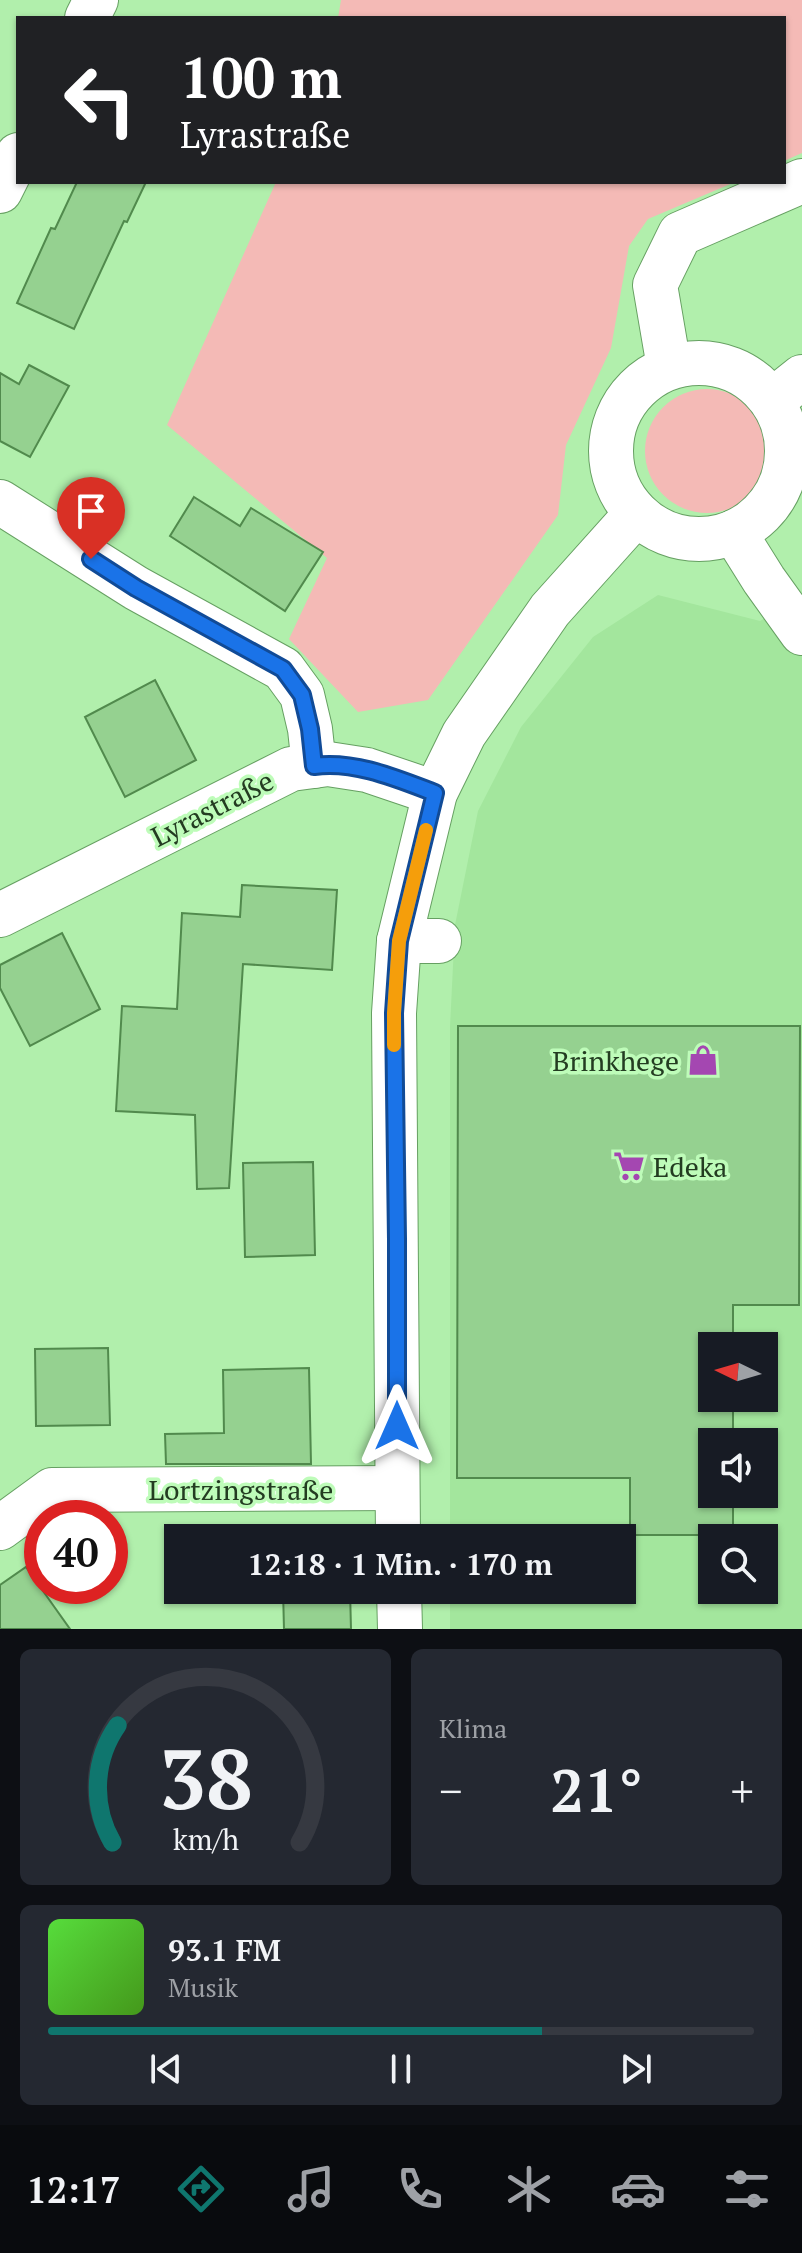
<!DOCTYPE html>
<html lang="de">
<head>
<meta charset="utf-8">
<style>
  body { margin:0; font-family:"PT Serif",serif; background:#242831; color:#f1f3f6; height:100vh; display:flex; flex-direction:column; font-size:30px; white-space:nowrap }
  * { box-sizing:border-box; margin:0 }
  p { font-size:26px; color:#9ea1a6 }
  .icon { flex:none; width:44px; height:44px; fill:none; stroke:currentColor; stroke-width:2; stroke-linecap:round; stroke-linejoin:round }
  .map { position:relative; height:1629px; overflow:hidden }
  .drawer { display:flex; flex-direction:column; gap:20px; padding:20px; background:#0d0f14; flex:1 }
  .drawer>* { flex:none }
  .hud { position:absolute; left:16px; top:16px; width:770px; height:168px; border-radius:0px; box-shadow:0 2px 6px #0004; background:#202124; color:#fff; overflow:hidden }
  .needle { width:52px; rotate:275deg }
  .buttons { position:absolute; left:698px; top:1332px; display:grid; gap:16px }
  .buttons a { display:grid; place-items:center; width:80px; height:80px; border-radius:0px; background:#171b24; box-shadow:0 2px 6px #0004; font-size:40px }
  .speed { position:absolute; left:24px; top:1500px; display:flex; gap:16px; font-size:40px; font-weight:700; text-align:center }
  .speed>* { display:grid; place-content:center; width:104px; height:104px; border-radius:50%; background:#171b24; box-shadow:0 2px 6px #0004; line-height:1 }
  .speed .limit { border:12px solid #d22; background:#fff; color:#111 }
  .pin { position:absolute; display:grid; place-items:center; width:68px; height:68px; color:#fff; margin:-82px -34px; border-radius:50% 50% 50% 0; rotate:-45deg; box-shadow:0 0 8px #0007 }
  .pin .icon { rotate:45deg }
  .me { position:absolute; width:88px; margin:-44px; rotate:0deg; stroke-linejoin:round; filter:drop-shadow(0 0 6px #0008) }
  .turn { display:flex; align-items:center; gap:28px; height:168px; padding:0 32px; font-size:36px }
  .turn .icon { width:104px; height:104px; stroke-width:2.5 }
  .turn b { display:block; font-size:56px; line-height:68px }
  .big { font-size:60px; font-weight:700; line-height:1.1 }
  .drawer .widget { flex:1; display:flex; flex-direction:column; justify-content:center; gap:12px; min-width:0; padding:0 28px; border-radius:12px; background:#242831 }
  .drawer .dial { align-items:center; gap:0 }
  .dial svg { height:208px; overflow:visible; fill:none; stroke:#363941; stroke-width:7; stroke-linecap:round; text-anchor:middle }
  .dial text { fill:#f1f3f6; stroke:none }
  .song { display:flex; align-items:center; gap:24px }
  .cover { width:96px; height:96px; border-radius:12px; background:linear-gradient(135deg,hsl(110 70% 55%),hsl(100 70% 35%)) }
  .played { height:8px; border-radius:4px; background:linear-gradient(90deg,#0f766e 70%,#363941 70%) }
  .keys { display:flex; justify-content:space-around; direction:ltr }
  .heat { display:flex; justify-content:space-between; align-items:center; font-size:44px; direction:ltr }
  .drawer .tiles { flex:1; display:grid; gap:20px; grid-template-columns:1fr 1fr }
  .widget:last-child { grid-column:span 2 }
  .trip { position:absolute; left:164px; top:1524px; width:472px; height:80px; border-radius:0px; background:#171b24; box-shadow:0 2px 6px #0004; font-weight:700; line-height:80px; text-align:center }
  .dock { display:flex; height:128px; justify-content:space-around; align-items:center; background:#090b0e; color:#9ea1a6 }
  .dock .icon { width:56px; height:56px }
  .dock .active { color:#0f766e }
  .dock b { font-size:36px; color:#f1f3f6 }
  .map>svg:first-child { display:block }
</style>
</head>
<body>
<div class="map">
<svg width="802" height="1629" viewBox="0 0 802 1629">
  <rect width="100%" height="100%" fill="#b1efac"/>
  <!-- built -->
  <path fill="#a3e69d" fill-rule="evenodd" d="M658 595 760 621 802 597V1629H450V1590H622V1538H450V1027L455 925 478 811 521 727 593 637ZM712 1346H764V1398H712ZM712 1442H764V1494H712ZM712 1538H764V1590H712Z"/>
  <!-- green -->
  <g fill="#f4bab6">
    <path d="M341 0H802V153L784 161V18H338Z"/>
    <path d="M276 182H735L648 219 629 246 611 348 566 445 558 515 428 700 358 712 289 639 327 558 167 425Z"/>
    <circle cx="707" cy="451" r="62"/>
  </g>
  <!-- building -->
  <g fill="#95d190" stroke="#518a4d" stroke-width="2">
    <path d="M77 182H146L127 222 124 221 74 329 17 303 51 228 55 229Z"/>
    <path d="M29 365 69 386 30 457 0 441V373L19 384Z"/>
    <path d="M194 497 240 526 251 508 323 552 285 611 170 536Z"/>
    <path d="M155 680 196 760 125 797 85 717Z"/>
    <path d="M242 885 337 890 332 970 243 964 229 1188 197 1189 195 1115 116 1111 122 1006 177 1009 182 913 240 917Z"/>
    <path d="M62 933 100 1009 30 1046 0 988V965Z"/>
    <path d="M458 1026H800L799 1305H733V1346H712V1398H733V1442H712V1494H733V1535H630V1478H457Z"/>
    <path d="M313 1162 315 1255 245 1257 243 1163Z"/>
    <path d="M108 1348 110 1425 36 1426 35 1349Z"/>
    <path d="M309 1368 311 1464H166L165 1434 224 1433 223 1370Z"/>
    <path d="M26 1567 70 1629H0V1585Z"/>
    <path d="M283 1590H350L351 1629H284Z"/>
  </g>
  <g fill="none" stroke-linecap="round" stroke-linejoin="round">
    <defs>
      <g id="minor">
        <path d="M87 18 96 0"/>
        <path d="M0 191 18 155"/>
        <circle cx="699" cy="451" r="88"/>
        <path d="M669 367 655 285 680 234 802 181"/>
        <path d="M772 401 802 377"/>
        <path d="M0 502 136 588 283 669 302 695 310 729 314 766"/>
        <path d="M734 532 764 580 802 633"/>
        <path d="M0 915 291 769 328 764 367 770 435 793"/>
        <path d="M399 941H439"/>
        <path d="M0 1528 52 1490 397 1488"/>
        <path d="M398 1538 394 1013 399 941 435 793 464 734 550 610 636 514"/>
        <path d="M399 1590 400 1629"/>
      </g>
    </defs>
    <!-- minor casing -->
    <use href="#minor" stroke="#66a062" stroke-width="46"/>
    <!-- minor -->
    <use href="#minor" stroke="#fff" stroke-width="44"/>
  </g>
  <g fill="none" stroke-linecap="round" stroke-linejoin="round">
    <defs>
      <path id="route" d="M91 559 136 588 283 669 302 695 310 729 314 766C354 760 398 779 435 793L399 941 394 1013 397 1239V1426"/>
    </defs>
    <!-- route casing -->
    <use href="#route" stroke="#114b97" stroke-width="20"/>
    <!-- route -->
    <use href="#route" stroke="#1a73e8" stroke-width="14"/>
    <!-- slow -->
    <path stroke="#f59e0b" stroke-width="14" d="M394 1045V1013L399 941 426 830"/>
  </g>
  <!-- icons -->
  <defs>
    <symbol id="shop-bare" viewBox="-9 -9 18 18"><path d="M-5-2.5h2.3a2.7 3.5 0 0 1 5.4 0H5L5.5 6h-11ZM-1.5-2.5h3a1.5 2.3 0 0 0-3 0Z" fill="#a447b1" stroke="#befcb9" stroke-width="2.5" paint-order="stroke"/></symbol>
    <symbol id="supermarket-bare" viewBox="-9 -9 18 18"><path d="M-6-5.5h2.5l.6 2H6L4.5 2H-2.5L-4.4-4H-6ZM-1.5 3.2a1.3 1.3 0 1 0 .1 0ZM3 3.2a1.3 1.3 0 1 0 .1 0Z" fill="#a447b1" stroke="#befcb9" stroke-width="2.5" paint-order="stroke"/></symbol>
  </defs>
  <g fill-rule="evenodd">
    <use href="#shop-bare" x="681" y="1038" width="44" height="44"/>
    <use href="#supermarket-bare" x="607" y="1144" width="44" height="44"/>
  </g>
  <g text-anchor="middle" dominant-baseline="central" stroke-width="7" stroke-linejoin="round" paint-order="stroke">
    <!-- street labels -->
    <g font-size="28" fill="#233c21" stroke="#befcb9">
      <text transform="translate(212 808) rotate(-27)">Lyrastraße</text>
      <text x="241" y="1489">Lortzingstraße</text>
    </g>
    <!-- poi labels -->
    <g font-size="28" fill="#233c21" stroke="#befcb9" text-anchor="end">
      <text x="679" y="1060">Brinkhege</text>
      <text x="653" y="1166" text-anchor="start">Edeka</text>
    </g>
  </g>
</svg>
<div class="buttons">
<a><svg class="needle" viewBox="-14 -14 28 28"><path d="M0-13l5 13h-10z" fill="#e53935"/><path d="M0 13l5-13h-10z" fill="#9ea1a6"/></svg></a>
<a><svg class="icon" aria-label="sound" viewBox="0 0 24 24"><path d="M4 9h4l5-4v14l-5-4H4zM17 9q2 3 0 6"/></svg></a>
<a><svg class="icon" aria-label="search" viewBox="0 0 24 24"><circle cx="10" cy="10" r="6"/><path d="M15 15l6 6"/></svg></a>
</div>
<div class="speed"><div class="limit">40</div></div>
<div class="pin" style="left:91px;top:559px;background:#d93025"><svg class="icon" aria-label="arrive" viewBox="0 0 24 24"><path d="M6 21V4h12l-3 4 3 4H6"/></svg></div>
<svg class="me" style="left:397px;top:1426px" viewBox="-20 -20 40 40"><path d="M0-17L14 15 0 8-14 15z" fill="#1a73e8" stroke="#fff" stroke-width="4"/></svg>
<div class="trip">12:18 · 1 Min. · 170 m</div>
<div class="hud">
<div class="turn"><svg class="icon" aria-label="left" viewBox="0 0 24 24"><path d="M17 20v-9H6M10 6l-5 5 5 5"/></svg><div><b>100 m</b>Lyrastraße</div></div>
</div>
</div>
<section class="drawer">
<div class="tiles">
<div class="widget dial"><svg viewBox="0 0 100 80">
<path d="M14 69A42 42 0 1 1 86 69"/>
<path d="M14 69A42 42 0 0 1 16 24" stroke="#0f766e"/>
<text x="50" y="56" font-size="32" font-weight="700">38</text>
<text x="50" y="72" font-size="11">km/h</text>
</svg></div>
<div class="widget"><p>Klima</p>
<div class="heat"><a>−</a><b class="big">21°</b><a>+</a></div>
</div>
<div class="widget">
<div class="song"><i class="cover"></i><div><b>93.1 FM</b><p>Musik</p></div></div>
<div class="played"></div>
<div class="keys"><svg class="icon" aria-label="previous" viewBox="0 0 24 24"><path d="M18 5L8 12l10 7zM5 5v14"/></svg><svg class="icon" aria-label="pause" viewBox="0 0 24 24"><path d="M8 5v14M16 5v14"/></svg><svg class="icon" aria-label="next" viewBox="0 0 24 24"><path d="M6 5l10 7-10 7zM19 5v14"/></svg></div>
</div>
</div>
</section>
<nav class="dock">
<b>12:17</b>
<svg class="icon active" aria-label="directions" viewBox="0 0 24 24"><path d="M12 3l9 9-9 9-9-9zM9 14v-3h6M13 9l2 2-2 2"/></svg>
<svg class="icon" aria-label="music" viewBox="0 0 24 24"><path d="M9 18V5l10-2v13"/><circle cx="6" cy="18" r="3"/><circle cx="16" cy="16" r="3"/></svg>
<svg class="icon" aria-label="phone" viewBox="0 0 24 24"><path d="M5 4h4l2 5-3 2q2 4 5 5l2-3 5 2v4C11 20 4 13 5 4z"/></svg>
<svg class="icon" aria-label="climate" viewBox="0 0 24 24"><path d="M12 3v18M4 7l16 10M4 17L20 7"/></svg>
<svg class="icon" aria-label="car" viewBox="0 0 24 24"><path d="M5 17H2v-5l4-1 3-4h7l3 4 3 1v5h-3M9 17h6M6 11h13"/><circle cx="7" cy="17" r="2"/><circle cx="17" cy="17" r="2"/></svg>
<svg class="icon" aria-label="filters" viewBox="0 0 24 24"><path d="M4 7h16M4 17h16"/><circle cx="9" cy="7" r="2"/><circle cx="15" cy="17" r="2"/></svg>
</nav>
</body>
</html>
